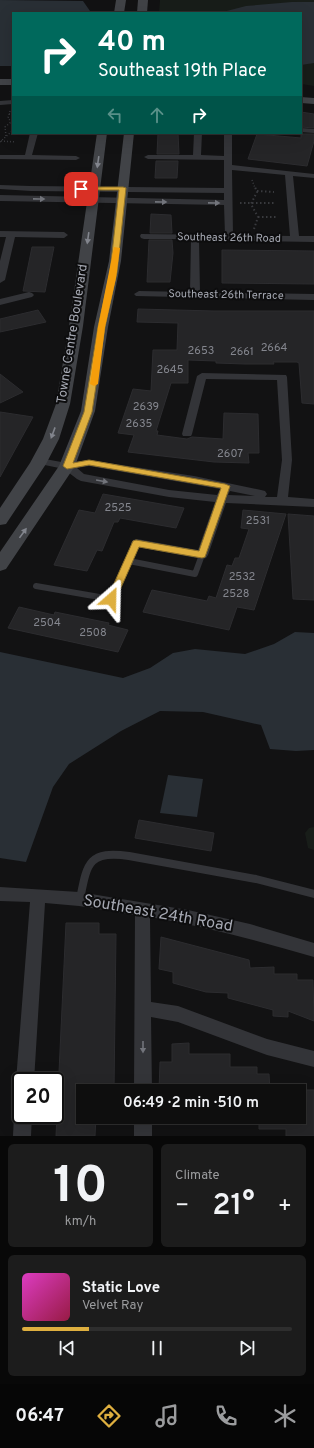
<!DOCTYPE html>
<html lang="en">
<head>
<meta charset="utf-8">
<style>
  body { margin:0; font-family:Overpass,sans-serif; background:#1c1c1c; color:#f1f3f6; height:100vh; display:flex; flex-direction:column; font-size:15px; white-space:nowrap }
  * { box-sizing:border-box; margin:0 }
  p { font-size:13px; color:#9b9c9e }
  .icon { flex:none; width:22px; height:22px; fill:none; stroke:currentColor; stroke-width:2; stroke-linecap:round; stroke-linejoin:round }
  .map { position:relative; height:1136px; overflow:hidden }
  .side { display:flex; flex-direction:column; gap:8px; padding:8px; background:#080808; flex:1 }
  .side>* { flex:none }
  .guide { position:absolute; left:12px; top:12px; width:290px; height:122px; border-radius:0px; box-shadow:0 4px 16px #0002,0 0 0 1px #2e2e2e; background:#00695c; color:#fff; overflow:hidden }
  .speed { position:absolute; left:12px; top:1072px; display:flex; gap:8px; font-size:20px; font-weight:700; text-align:center }
  .speed>* { display:grid; place-content:center; width:52px; height:52px; border-radius:50%; background:#0e0e0e; box-shadow:0 4px 16px #0002,0 0 0 1px #2e2e2e; line-height:1 }
  .speed .limit { border:2px solid #111; border-radius:6px; background:#fff; color:#111 }
  .pin { position:absolute; display:grid; place-items:center; width:34px; height:34px; color:#fff; margin:-17px; border-radius:8px; box-shadow:0 2px 6px #0006 }
  .me { position:absolute; width:44px; margin:-22px; rotate:25deg; stroke-linejoin:round; filter:drop-shadow(0 0 3px #0008) }
  .turn { display:flex; align-items:center; gap:14px; height:84px; padding:0 20px; font-size:18px }
  .turn .icon { width:52px; height:52px; stroke-width:2.5 }
  .turn b { display:block; font-size:28px; line-height:34px }
  .lanes { display:flex; align-items:center; height:38px; padding:0 20px; background:#0003; justify-content:center; gap:20px; direction:ltr }
  .lanes .off { opacity:.35 }
  .big { font-size:30px; font-weight:600; line-height:1.1 }
  .side .tile { flex:1; display:flex; flex-direction:column; justify-content:center; gap:6px; min-width:0; padding:0 14px; border-radius:6px; background:#1c1c1c }
  .side .dial { align-items:center; gap:0 }
  .dial b { font-size:52px; line-height:1 }
  .song { display:flex; align-items:center; gap:12px }
  .cover { width:48px; height:48px; border-radius:6px; background:linear-gradient(135deg,hsl(310 70% 55%),hsl(340 70% 35%)) }
  .played { height:4px; border-radius:2px; background:linear-gradient(90deg,#deaf3f 25%,#2e2e2e 25%) }
  .keys { display:flex; justify-content:space-around; direction:ltr }
  .heat { display:flex; justify-content:space-between; align-items:center; font-size:22px; direction:ltr }
  .side .tiles { flex:1; display:grid; gap:8px; grid-template-columns:1fr 1fr }
  .tile:last-child { grid-column:span 2 }
  .trip { position:absolute; left:76px; top:1084px; width:230px; height:40px; border-radius:0px; background:#0e0e0e; box-shadow:0 4px 16px #0002,0 0 0 1px #2e2e2e; font-weight:600; line-height:40px; text-align:center }
  .dock { display:flex; height:64px; justify-content:space-around; align-items:center; background:#060606; color:#9b9c9e }
  .dock .icon { width:28px; height:28px }
  .dock .active { color:#deaf3f }
  .dock b { font-size:18px; color:#f1f3f6 }
  .map>svg:first-child { display:block }
</style>
</head>
<body>
<div class="map">
<svg width="314" height="1136" viewBox="0 0 314 1136">
  <rect width="100%" height="100%" fill="#121213"/>
  <!-- green -->
  <g fill="#181d19">
    <path d="M160 0H314V86L301 84V13H159Z"/>
    <path d="M314 827V850L308 848 305 833 309 828Z"/>
  </g>
  <!-- water -->
  <g fill="#292f35">
    <path d="M0 0 83 1 90 11 89 13H13V66H0Z"/>
    <path d="M292 2H314V63L301 65V13H219L246 6Z"/>
    <path d="M295 632 314 633V750L296 751 270 749 261 725 203 712 160 711 121 731 69 764 53 787 26 862 0 858V652L123 678 150 668 173 653 195 649 245 654 274 644Z"/>
    <path d="M168 775 203 779 197 817 160 813Z"/>
  </g>
  <!-- building -->
  <g fill="#252527" stroke="#2c2c2f">
    <path d="M301 112 314 114V128L301 127Z"/>
    <path d="M158 133H178L179 154H157Z"/>
    <path d="M257 134 301 138V134H314V141L307 166 248 159Z"/>
    <path d="M156 161H178L177 178H155Z"/>
    <path d="M151 214 171 215 172 233H150Z"/>
    <path d="M149 240H172L173 253 170 282H147Z"/>
    <path d="M32 247H54L45 292 23 291Z"/>
    <path d="M222 250 314 251V284L222 283Z"/>
    <path d="M138 309 214 311H314V404L302 403 299 363 297 362H273L274 364H245L216 363V361L188 360V383H171L156 431H158L157 435 187 439 192 437 223 439 224 413 258 414 259 453H248L249 463 214 462 128 452 134 435 118 433 133 389 151 391 153 350H177L178 323 137 322Z"/>
    <path d="M38 310 46 322 0 332V319Z"/>
    <path d="M0 374 23 392 0 403Z"/>
    <path d="M0 412 33 417 0 477Z"/>
    <path d="M103 494 184 508 176 528 120 518 118 522H114L102 551 97 550 87 571 54 565 79 510 95 513Z"/>
    <path d="M243 510 286 514 254 610 237 607 229 630 143 612 152 590 207 601 209 596 216 598 227 565 232 566 235 558H239L249 529 241 528Z"/>
    <path d="M288 514 314 516V600L293 599Z"/>
    <path d="M19 607 54 615 55 612 109 623 108 625 128 630 118 652 8 628Z"/>
    <path d="M139 820 214 833 211 851 135 838Z"/>
    <path d="M66 923H99V934H116L114 1091H83V1117H96L95 1136H56Z"/>
    <path d="M161 937 249 960 250 968 274 967V974H297V980H313L314 1021 288 1011V1017L273 1016V1010L228 998V993L206 992 173 983V972L159 969Z"/>
    <path d="M189 1043V1054H230V1067H257V1074H269L270 1091H159L160 1062H172V1044Z"/>
    <path d="M299 1090H314V1136H286V1129H259V1117H299Z"/>
  </g>
  <g fill="none" stroke-linecap="round" stroke-linejoin="round">
    <!-- path-far1 -->
    <g stroke="#393a3e" stroke-width="1.5" stroke-dasharray="1 2" stroke-linecap="butt">
      <path d="M10 111 8 118 13 124"/>
      <path d="M9 114H13"/>
      <path d="M6 136 5 127 11 122"/>
      <path d="M1 141 16 142"/>
      <path d="M0 142 13 130"/>
      <path d="M252 180 255 188"/>
    </g>
    <!-- path -->
    <g stroke="#393a3e" stroke-width="2" stroke-dasharray="1.5 2.5" stroke-linecap="butt">
      <path d="M257 191 274 192"/>
      <path d="M240 203H275"/>
      <path d="M258 217H276"/>
      <path d="M254 229 258 217 251 204 257 192 255 187"/>
    </g>
    <!-- lane-far1 -->
    <g stroke="#333438" stroke-width="6">
      <path d="M129 561 137 543"/>
      <path d="M36 586 111 599 129 561 195 574 202 555"/>
    </g>
    <!-- lane -->
    <path stroke="#333438" stroke-width="8" d="M80 899C87 864 88 850 129 856L256 879 314 894"/>
    <!-- street -->
    <g fill="#333438" fill-rule="evenodd">
      <path d="M13 100V104L0 105V101Z"/>
      <path d="M301 128 314 129V133L301 132Z"/>
      <path d="M30 133H38L32 155 76 156 80 158 76 160 0 159V155H25Z"/>
      <path d="M194 133H202L201 155 224 156V133H232V165L314 174V178L293 176 299 236H314V242L199 240 200 292 314 294V300L136 296 134 294 139 291 190 292 191 239H144L141 238 140 236 141 234 225 235 224 205 0 201V195L224 200V193L31 191 0 189V185L30 186 224 188V160L148 159 144 157 148 155H193ZM232 170 285 175 290 236 233 235Z"/>
      <path d="M0 231 64 232 68 235 64 238 15 237 5 280 0 283V261L6 237H0Z"/>
      <path d="M29 292 32 293 34 295 32 297 0 305V299Z"/>
      <path d="M202 373 286 375 287 377 292 460 288 497 314 499V507L226 503 208 555 206 558 202 559 137 547 133 546 131 543 133 540 137 539 198 550 215 502 169 497 81 481 77 479 64 469 35 463 34 461 39 458 67 463 89 460 194 476 261 490 265 491 267 494 265 497H277L282 460 277 380 206 379 192 434 191 436H183L182 434 197 376ZM89 466 220 489 217 495 169 490 84 474 77 468ZM230 491 255 496 228 495Z"/>
      <path d="M0 887 79 892 188 910 250 924 314 943V957C260 941 206 927 150 917L151 1002 178 1006 267 1039 314 1051V1067L267 1055 178 1022 151 1017 152 1091H134L135 915 79 906 45 903 34 1081H21V1088L19 1087 16 1081 30 902 0 901Z"/>
      <path d="M21 1107V1115H32L31 1136H13L14 1115 17 1109Z"/>
      <rect x="134" y="1117" width="18" height="19"/>
    </g>
    <!-- secondary -->
    <g fill="#414347" fill-rule="evenodd">
      <path d="M116 0H126L124 13H114Z"/>
      <path d="M138 0H148L147 13H137Z"/>
      <rect x="0" y="79" width="13" height="6"/>
      <path d="M301 97 314 98V104L301 103Z"/>
      <path d="M97 133H107L83 326 70 404 59 439 46 464 6 524 0 525V508L30 463 43 439 56 404 69 326Z"/>
      <path d="M124 133H134L121 261 108 327 95 411 75 466 6 569 0 571V552L59 466 81 411 94 327 109 261Z"/>
    </g>
  </g>
  <!-- one-way arrows -->
  <defs><path id="oneway-solid" d="M-6-.8H1V-3.2L6.5 0L1 3.2V.8H-6Z"/></defs>
  <g fill="#82858d">
    <use href="#oneway-solid" transform="translate(98 162) rotate(98)"/>
    <use href="#oneway-solid" transform="translate(88 238) rotate(98)"/>
    <use href="#oneway-solid" transform="translate(53 433) rotate(110)"/>
    <use href="#oneway-solid" transform="translate(23 533) rotate(-54)"/>
  </g>
  <g fill="#72747b">
    <use href="#oneway-solid" transform="translate(39 199) rotate(1)"/>
    <use href="#oneway-solid" transform="translate(161 202) rotate(1)"/>
    <use href="#oneway-solid" transform="translate(214 203) rotate(1)"/>
    <use href="#oneway-solid" transform="translate(102 481) rotate(10)"/>
    <use href="#oneway-solid" transform="translate(143 1047) rotate(90)"/>
  </g>
  <!-- route -->
  <path fill="#deaf3f" stroke="#907229" d="M79 187H123L126 188 117 272 105 327 92 412 73 463 89 460 225 484 230 486 205 557 202 558 139 547 116 599 111 603 107 599 133 541 136 540 199 551 221 488 89 465 67 469 63 466 84 412 98 327 110 272 119 190H79Z"/>
  <!-- slow -->
  <path fill="#f59e0b" d="M114 247 120 248 116 278 105 327 98 384 94 386 90 384 98 327Z"/>
  <g text-anchor="middle" dominant-baseline="central" stroke-width="4" stroke-linejoin="round" paint-order="stroke">
    <!-- far-street labels -->
    <g font-size="11" fill="#a5a8b2" stroke="#0d0d0e">
      <text transform="translate(229 238) rotate(1)">Southeast 26th Road</text>
      <text transform="translate(226 295) rotate(1)">Southeast 26th Terrace</text>
    </g>
    <!-- number labels -->
    <g font-size="11" fill="#84868e">
      <text x="274" y="348">2664</text>
      <text x="201" y="351">2653</text>
      <text x="242" y="352">2661</text>
      <text x="170" y="370">2645</text>
      <text x="146" y="407">2639</text>
      <text x="139" y="424">2635</text>
      <text x="230" y="454">2607</text>
      <text x="118" y="508">2525</text>
      <text x="258" y="521">2531</text>
      <text x="242" y="577">2532</text>
      <text x="236" y="594">2528</text>
      <text x="47" y="623">2504</text>
      <text x="93" y="633">2508</text>
    </g>
    <!-- street labels -->
    <g font-size="13" fill="#a5a8b2" stroke="#0d0d0e">
      <text transform="translate(73 334) rotate(-81)">Towne Centre Boulevard</text>
    </g>
    <!-- near-street labels -->
    <g font-size="16" fill="#a5a8b2" stroke="#0d0d0e">
      <text transform="translate(158 914) rotate(10)">Southeast 24th Road</text>
    </g>
  </g>
</svg>
<div class="speed"><div class="limit">20</div></div>
<div class="pin" style="left:81px;top:189px;background:#d93025"><svg class="icon" aria-label="arrive" viewBox="0 0 24 24"><path d="M6 21V4h12l-3 4 3 4H6"/></svg></div>
<svg class="me" style="left:111px;top:599px" viewBox="-20 -20 40 40"><path d="M0-17L14 15 0 8-14 15z" fill="#deaf3f" stroke="#fff" stroke-width="4"/></svg>
<div class="trip">06:49 · 2 min · 510 m</div>
<div class="guide">
<div class="turn"><svg class="icon" aria-label="right" viewBox="0 0 24 24"><path d="M7 20v-9h11M14 6l5 5-5 5"/></svg><div><b>40 m</b>Southeast 19th Place</div></div>
<div class="lanes"><svg class="icon off" aria-label="left" viewBox="0 0 24 24"><path d="M17 20v-9H6M10 6l-5 5 5 5"/></svg><svg class="icon off" aria-label="ahead" viewBox="0 0 24 24"><path d="M12 20V5M6 11l6-6 6 6"/></svg><svg class="icon" aria-label="right" viewBox="0 0 24 24"><path d="M7 20v-9h11M14 6l5 5-5 5"/></svg></div>
</div>
</div>
<section class="side">
<div class="tiles">
<div class="tile dial"><b>10</b><p>km/h</p></div>
<div class="tile"><p>Climate</p>
<div class="heat"><a>−</a><b class="big">21°</b><a>+</a></div>
</div>
<div class="tile">
<div class="song"><i class="cover"></i><div><b>Static Love</b><p>Velvet Ray</p></div></div>
<div class="played"></div>
<div class="keys"><svg class="icon" aria-label="previous" viewBox="0 0 24 24"><path d="M18 5L8 12l10 7zM5 5v14"/></svg><svg class="icon" aria-label="pause" viewBox="0 0 24 24"><path d="M8 5v14M16 5v14"/></svg><svg class="icon" aria-label="next" viewBox="0 0 24 24"><path d="M6 5l10 7-10 7zM19 5v14"/></svg></div>
</div>
</div>
</section>
<nav class="dock">
<b>06:47</b>
<svg class="icon active" aria-label="directions" viewBox="0 0 24 24"><path d="M12 3l9 9-9 9-9-9zM9 14v-3h6M13 9l2 2-2 2"/></svg>
<svg class="icon" aria-label="music" viewBox="0 0 24 24"><path d="M9 18V5l10-2v13"/><circle cx="6" cy="18" r="3"/><circle cx="16" cy="16" r="3"/></svg>
<svg class="icon" aria-label="phone" viewBox="0 0 24 24"><path d="M5 4h4l2 5-3 2q2 4 5 5l2-3 5 2v4C11 20 4 13 5 4z"/></svg>
<svg class="icon" aria-label="climate" viewBox="0 0 24 24"><path d="M12 3v18M4 7l16 10M4 17L20 7"/></svg>
</nav>
</body>
</html>
